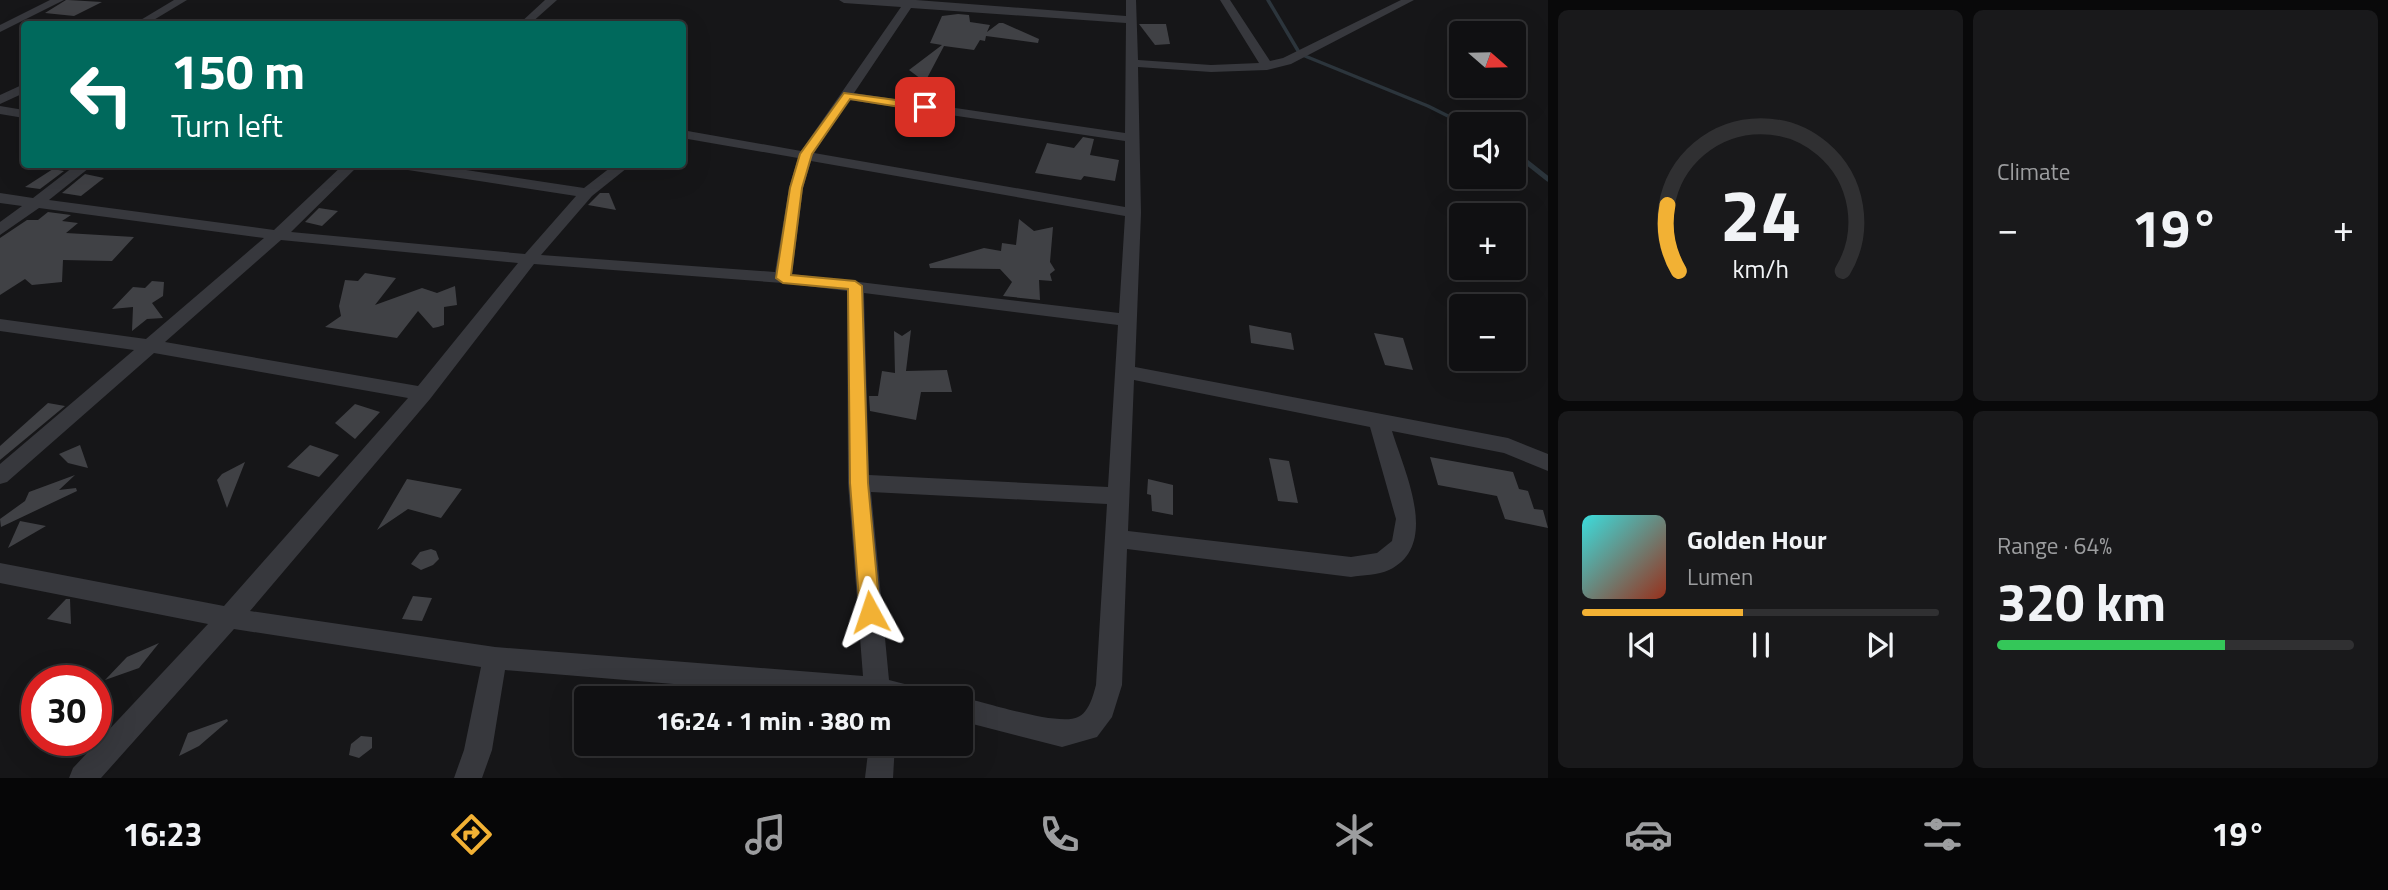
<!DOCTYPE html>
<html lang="en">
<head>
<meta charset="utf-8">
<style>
  body { margin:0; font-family:"Titillium Web",sans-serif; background:#19191b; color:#f1f3f6; height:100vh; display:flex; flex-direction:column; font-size:26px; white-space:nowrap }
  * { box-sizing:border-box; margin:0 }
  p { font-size:23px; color:#9c9d9f }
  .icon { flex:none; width:38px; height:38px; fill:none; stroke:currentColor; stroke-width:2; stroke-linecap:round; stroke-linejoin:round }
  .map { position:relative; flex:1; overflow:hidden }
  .side { display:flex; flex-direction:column; gap:10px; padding:10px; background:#09090a; width:840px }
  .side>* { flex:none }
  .banner { position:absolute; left:21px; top:21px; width:665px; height:147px; border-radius:7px; box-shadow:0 7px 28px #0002,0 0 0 2px #303032; background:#00695c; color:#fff; overflow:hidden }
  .needle { width:46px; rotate:110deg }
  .fabs { position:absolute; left:1449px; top:21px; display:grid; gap:14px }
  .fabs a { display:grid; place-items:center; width:77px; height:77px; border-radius:7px; background:#101012; box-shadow:0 7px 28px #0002,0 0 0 2px #303032; font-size:35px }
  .speed { position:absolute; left:21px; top:665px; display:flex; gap:14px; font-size:35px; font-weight:700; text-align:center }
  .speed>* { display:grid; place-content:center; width:91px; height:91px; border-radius:50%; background:#101012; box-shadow:0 7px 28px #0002,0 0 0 2px #303032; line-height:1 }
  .speed .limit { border:10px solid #d22; background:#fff; color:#111 }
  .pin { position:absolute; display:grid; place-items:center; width:60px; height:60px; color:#fff; margin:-30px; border-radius:14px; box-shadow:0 4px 10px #0006 }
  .me { position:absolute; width:77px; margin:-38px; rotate:355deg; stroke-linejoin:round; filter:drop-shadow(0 0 5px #0008) }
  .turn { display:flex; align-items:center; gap:24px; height:147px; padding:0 35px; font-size:32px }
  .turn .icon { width:91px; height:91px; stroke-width:2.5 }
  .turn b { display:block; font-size:49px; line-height:60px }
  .big { font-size:52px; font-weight:700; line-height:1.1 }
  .side .widget { flex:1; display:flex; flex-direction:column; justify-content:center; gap:10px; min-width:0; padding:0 24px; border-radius:10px; background:#19191b }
  .side .dial { align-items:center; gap:0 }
  .dial svg { height:182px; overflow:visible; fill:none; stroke:#303032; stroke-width:7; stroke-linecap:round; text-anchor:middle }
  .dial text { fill:#f1f3f6; stroke:none }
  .song { display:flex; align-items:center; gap:21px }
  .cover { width:84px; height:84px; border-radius:10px; background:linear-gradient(135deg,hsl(180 70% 55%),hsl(10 70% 35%)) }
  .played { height:7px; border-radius:4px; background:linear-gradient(90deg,#f2b134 45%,#303032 45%) }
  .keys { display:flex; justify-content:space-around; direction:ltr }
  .heat { display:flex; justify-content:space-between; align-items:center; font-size:38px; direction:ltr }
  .charge { height:10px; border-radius:5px; background:linear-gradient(90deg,#34c759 64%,#303032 0) }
  .side .tiles { flex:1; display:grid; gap:10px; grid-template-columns:repeat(2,1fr) }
  .trip { position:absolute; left:574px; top:686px; width:399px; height:70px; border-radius:7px; background:#101012; box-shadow:0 7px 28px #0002,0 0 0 2px #303032; font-weight:700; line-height:70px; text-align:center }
  .menu { display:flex; height:112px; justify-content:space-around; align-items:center; background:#060607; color:#9c9d9f }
  .menu .icon { width:49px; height:49px }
  .menu .active { color:#f2b134 }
  .menu b { font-size:32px; color:#f1f3f6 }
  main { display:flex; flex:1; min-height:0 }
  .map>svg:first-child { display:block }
</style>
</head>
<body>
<main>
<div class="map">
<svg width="1548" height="778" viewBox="0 0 1548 778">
  <rect width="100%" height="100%" fill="#161618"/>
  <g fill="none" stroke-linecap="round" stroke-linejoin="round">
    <!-- stream-far1 -->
    <path stroke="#2c353c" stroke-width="3.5" d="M1268 0 1300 54 1428 106 1464 124"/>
    <!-- stream -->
    <path stroke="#2c353c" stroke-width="5" d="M1514 152 1548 179"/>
  </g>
  <!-- building -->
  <g fill="#404145">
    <path d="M66 0H68L102 2 74 16 45 13Z"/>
    <path d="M958 14 969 15 970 22 990 25 987 32 999 23H1003L1039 39 1038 43 986 36 985 41 980 40 974 50 944 46 925 82 909 70 942 45 930 43 942 16Z"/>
    <path d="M1139 24H1166L1170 44 1155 45Z"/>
    <path d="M1083 137 1094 139 1090 155 1119 160 1115 181 1084 176 1081 180 1035 173 1047 143 1074 148Z"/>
    <path d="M53 169 64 171 40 189 25 187Z"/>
    <path d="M85 174 104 178 81 196 62 193Z"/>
    <path d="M600 193H609L616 210 588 205Z"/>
    <path d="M319 208 338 211 322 226 305 222Z"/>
    <path d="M48 212 71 215 62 221 78 223 66 233 134 237 112 261 63 260 62 282 32 285 25 279 0 295V238L27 220H38Z"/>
    <path d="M1019 219 1034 231 1053 227 1050 262 1055 270 1050 274 1052 281 1039 280 1040 300 1003 296 1012 282 1000 269 930 268 929 264 984 248 1001 251 1002 243 1016 245Z"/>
    <path d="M365 273 396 278 375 305 422 288 437 293 455 286 457 305 444 307V325L438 327 433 328 418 311 397 338 325 327 341 316 339 306 345 280 358 281Z"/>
    <path d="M152 281 164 282 163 296 152 303 163 318 147 319 132 331 133 307 112 309 133 287 145 288Z"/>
    <path d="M1249 325 1291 333 1294 350 1251 343Z"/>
    <path d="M911 330 906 371 947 370 952 392H921L916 420 870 411 869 396H878L882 371 895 373 894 331 902 336Z"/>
    <path d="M1374 333 1403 338 1413 370 1385 365Z"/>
    <path d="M48 403 65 406 0 460V446Z"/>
    <path d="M355 404 380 412 355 439 335 423Z"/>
    <path d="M80 445 88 468 68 463 59 454Z"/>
    <path d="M310 445 339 455 319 477 287 467Z"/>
    <path d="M1430 457 1513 472 1519 489 1528 491 1534 509 1543 510 1548 528 1505 519 1497 496 1438 485Z"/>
    <path d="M1269 458 1289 461 1298 503 1278 501Z"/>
    <path d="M245 462 227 508 217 480 222 474Z"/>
    <path d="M75 475 59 490 76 488 77 491 1 527 0 519 25 501 29 492Z"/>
    <path d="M407 479 462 489 441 518 408 509 377 530Z"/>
    <path d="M1148 479 1173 485V515L1152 511 1151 495 1147 494Z"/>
    <path d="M20 521 46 526 8 548Z"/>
    <path d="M431 549 436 551 439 559 433 565 421 570 411 564 420 552Z"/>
    <path d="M413 596 432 598 422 621 402 619Z"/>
    <path d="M66 599H70L71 624 47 619Z"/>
    <path d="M159 643 139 668 105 680 127 657Z"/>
    <path d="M227 719 228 721 199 746 179 756 188 733Z"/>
    <path d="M361 736 372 737V748L359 758 349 755 351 744Z"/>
  </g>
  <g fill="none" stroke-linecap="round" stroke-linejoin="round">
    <!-- minor -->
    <g fill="#37383d" fill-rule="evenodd">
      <path d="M50 0H64L0 32V25Z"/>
      <path d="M174 0H187L147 24H134Z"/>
      <path d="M545 0H557L530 24H519Z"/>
      <path d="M839 0H916L1126 16V0H1136L1138 60 1211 65 1259 63 1220 0H1230L1270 61 1283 58 1401 0H1414L1291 64 1267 70 1211 72 1138 67 1141 213 1135 367 1508 438 1548 454V471L1504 453 1392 431C1404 471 1441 545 1389 570 1378 575 1363 575 1351 577L1127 549 1122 685 1112 717 1097 737 1062 747 961 721V698H957L961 697C985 702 1059 727 1078 717 1089 712 1093 696 1096 685L1107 504 871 492 889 680 924 689 928 698H844L505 670 492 750 482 778H454L464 750 481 667 234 629 101 778H69L73 768 208 624 0 583V563L224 606 408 398 154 353 7 482 0 484V464L134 350 0 331V319L146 339 264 238 39 208 0 235V222L22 206 0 203V193L33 198 77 164H94L49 200 274 230 344 164H360L291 232 525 254 576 196 395 168 388 164H427L584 188 615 164H632L592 196 541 255 775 272 789 188 798 158 682 138V130L801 151 901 7 844 3ZM911 8 1126 23 1125 133 854 93ZM849 100 1125 141V207L814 153ZM811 161 1125 216 1119 313 792 274 803 188ZM281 240 518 263 418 386 165 342ZM534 264 783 283 847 291 848 483 863 676 495 647 250 611 430 399ZM864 293 1118 325 1108 487 869 475ZM1134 380 1370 427 1396 519 1392 541 1377 553 1351 557 1128 531Z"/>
      <path d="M24 84V93L0 104V95Z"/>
      <path d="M0 106 24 110V118L0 114Z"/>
      <path d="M869 744H895L893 778H865Z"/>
    </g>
  </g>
  <!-- route -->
  <path fill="#f2b134" stroke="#9d7322" stroke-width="2" d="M844 93 925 104 931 107 925 111 850 99 812 154 802 188 791 275 855 281 862 286 868 483 880 612 877 618 870 620 863 618 860 612 850 483 848 289 783 283 776 278 790 188 800 154Z"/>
</svg>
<div class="fabs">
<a><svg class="needle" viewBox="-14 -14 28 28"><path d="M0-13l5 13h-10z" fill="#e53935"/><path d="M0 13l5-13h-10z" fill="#9c9d9f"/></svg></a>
<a><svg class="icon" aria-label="sound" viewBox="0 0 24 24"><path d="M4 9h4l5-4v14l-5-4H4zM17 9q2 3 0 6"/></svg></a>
<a>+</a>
<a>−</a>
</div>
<div class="speed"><div class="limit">30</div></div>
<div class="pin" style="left:925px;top:107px;background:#d93025"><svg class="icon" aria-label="arrive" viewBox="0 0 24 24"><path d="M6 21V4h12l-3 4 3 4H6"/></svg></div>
<svg class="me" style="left:870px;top:612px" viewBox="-20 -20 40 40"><path d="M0-17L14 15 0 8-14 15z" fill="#f2b134" stroke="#fff" stroke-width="4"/></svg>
<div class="trip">16:24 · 1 min · 380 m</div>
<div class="banner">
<div class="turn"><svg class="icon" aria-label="left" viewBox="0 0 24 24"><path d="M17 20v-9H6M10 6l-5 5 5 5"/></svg><div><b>150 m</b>Turn left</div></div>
</div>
</div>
<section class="side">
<div class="tiles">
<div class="widget dial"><svg viewBox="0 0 100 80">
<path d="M14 69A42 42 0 1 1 86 69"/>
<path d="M14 69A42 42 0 0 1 9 40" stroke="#f2b134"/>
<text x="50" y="56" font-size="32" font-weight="700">24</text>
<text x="50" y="72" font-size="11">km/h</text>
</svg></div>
<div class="widget"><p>Climate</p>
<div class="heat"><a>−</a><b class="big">19°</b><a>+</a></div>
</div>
<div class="widget">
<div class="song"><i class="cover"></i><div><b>Golden Hour</b><p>Lumen</p></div></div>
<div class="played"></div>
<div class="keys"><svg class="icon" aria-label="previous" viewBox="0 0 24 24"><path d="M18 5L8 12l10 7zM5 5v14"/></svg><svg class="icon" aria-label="pause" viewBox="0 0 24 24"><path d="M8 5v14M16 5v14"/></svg><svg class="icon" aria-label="next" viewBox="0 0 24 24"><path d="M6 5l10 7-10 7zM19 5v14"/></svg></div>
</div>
<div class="widget"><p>Range · 64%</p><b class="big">320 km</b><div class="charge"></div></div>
</div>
</section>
</main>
<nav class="menu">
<b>16:23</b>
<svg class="icon active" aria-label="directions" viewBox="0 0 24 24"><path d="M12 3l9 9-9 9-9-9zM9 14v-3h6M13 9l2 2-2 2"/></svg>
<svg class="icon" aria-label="music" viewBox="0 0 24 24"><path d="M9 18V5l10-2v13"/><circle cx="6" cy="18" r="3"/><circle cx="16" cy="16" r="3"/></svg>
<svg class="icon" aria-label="phone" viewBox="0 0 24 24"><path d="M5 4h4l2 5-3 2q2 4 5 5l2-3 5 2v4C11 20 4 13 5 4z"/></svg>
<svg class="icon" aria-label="climate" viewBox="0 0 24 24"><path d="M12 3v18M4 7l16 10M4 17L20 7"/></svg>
<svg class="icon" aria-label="car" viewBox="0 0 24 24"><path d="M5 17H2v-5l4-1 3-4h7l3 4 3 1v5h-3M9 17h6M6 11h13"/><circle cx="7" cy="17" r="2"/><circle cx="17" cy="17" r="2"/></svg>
<svg class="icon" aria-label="filters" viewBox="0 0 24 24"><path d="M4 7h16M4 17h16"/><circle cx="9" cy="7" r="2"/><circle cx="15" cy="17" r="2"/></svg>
<b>19°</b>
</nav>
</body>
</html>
